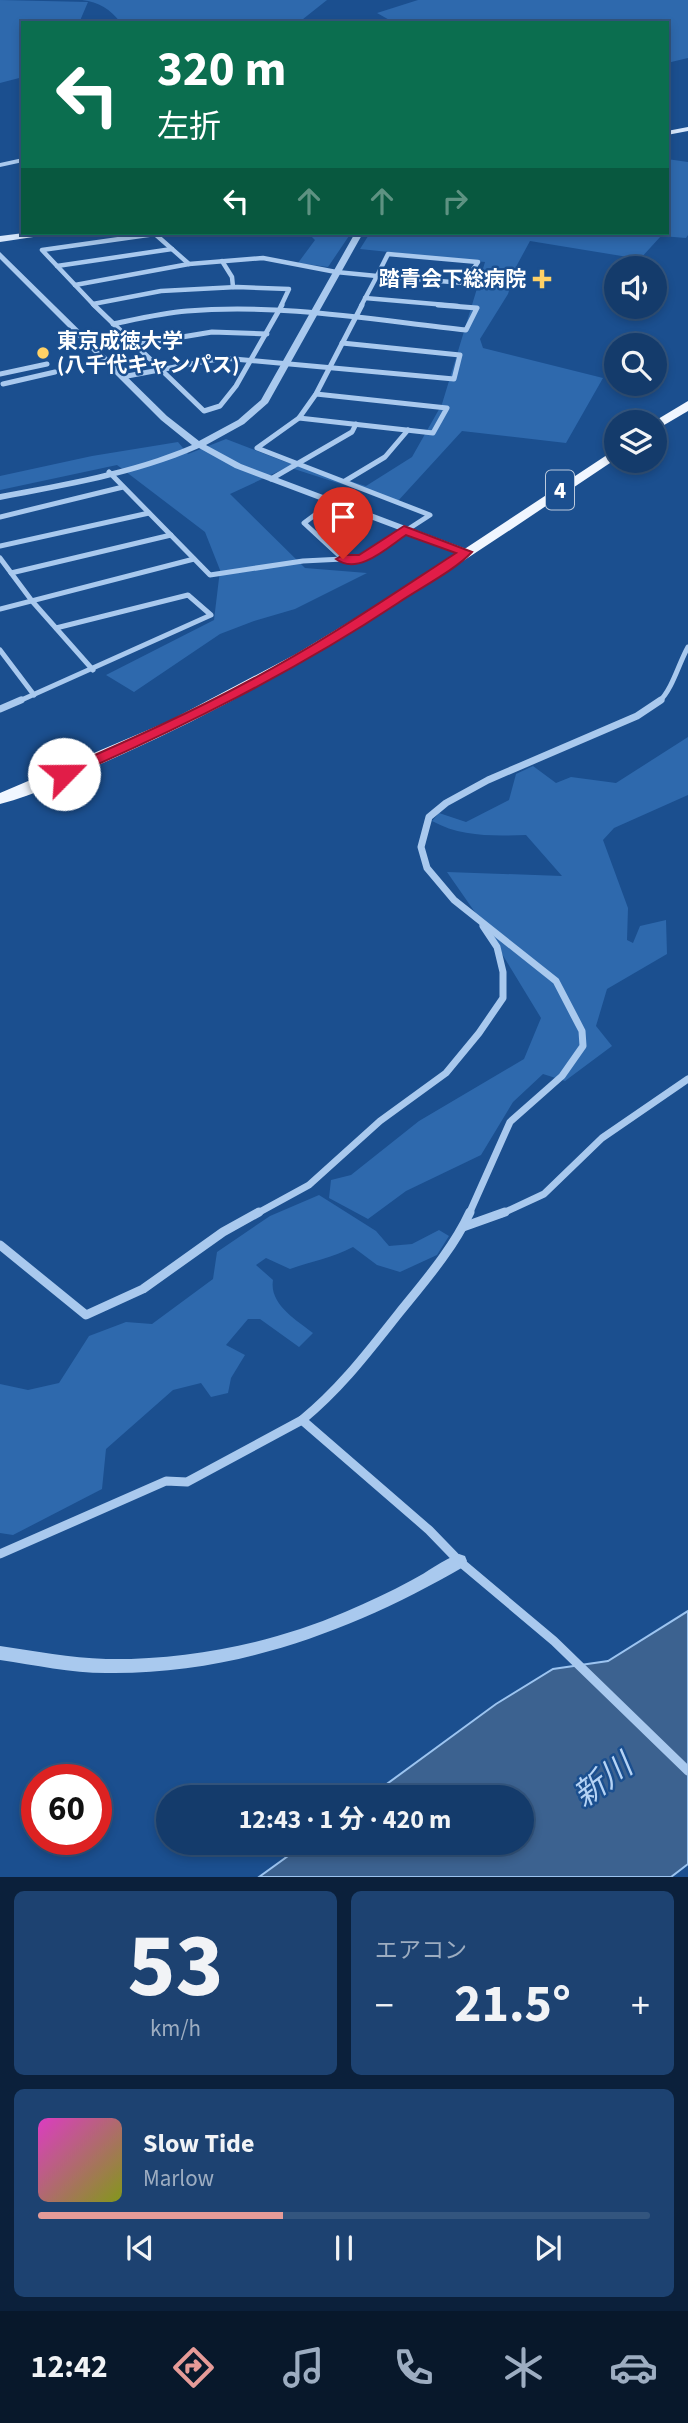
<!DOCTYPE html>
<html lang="ja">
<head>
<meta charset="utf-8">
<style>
  body { margin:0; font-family:"Source Sans 3","Noto Sans JP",sans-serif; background:#1d4271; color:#f1f3f6; height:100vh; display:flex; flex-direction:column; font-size:26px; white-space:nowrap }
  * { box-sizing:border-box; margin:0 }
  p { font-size:23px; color:#9dadc1 }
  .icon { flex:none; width:38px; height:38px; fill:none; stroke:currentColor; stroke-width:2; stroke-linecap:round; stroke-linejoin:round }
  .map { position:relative; height:1877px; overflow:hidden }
  .details { display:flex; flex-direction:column; gap:14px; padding:14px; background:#0b203b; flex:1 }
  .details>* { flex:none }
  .guide { position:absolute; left:21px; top:21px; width:648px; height:214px; border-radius:0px; box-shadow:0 4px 10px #0003,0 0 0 2px #33557e; background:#0b6e4f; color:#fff; overflow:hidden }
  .buttons { position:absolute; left:604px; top:256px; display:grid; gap:14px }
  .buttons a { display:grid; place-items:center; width:63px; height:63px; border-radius:50%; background:#143b6b; box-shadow:0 4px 10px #0003,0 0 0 2px #33557e; font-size:35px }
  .speed { position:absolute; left:21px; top:1764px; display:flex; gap:14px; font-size:35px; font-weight:700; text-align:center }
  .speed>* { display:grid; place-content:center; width:91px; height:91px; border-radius:50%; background:#143b6b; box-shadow:0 4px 10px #0003,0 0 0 2px #33557e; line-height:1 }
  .speed .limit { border:10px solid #d22; background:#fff; color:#111 }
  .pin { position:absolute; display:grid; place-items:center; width:60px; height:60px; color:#fff; margin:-72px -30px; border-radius:50% 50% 50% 0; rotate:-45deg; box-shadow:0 0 7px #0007 }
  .pin .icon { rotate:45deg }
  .me { position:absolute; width:77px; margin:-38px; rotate:67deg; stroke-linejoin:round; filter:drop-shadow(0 0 5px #0008) }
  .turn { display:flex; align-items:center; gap:24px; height:147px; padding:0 21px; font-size:32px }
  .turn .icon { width:91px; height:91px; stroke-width:2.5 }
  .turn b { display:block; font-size:49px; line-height:60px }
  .lanes { display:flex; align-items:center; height:66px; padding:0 21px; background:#0003; justify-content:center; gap:35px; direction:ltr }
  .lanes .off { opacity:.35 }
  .big { font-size:52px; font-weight:700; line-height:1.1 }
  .details .widget { flex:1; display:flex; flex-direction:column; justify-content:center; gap:10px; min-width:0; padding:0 24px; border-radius:10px; background:#1d4271 }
  .details .dial { align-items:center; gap:0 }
  .dial b { font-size:91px; line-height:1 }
  .song { display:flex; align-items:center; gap:21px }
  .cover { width:84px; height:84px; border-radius:10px; background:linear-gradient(135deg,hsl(310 70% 55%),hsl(70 70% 35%)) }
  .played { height:7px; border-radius:4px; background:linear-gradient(90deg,#e69b98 40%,#33557e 40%) }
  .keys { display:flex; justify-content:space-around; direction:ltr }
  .heat { display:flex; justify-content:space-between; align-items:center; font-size:38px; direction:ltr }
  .details .tiles { flex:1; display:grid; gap:14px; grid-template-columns:1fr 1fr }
  .widget:last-child { grid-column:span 2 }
  .trip { position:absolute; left:156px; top:1785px; width:378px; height:70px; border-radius:35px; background:#143b6b; box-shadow:0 4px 10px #0003,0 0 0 2px #33557e; font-weight:700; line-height:70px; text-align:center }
  .tabs { display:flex; height:112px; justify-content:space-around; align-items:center; background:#08182b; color:#9dadc1 }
  .tabs .icon { width:49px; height:49px }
  .tabs .selected { color:#e69b98 }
  .tabs b { font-size:32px; color:#f1f3f6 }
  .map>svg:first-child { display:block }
</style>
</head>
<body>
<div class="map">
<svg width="688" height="1877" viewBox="0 0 688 1877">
  <rect width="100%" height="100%" fill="#1b4f8f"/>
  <!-- green -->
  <g fill="#2e69ad">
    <path d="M0 0 88 2 79 23H23V77L0 83Z"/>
    <path d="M82 0H327L298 23H121C110 9 99 2 82 0Z"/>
    <path d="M418 0H688V58L667 63V23H408L393 22 377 13Z"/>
    <path d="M667 159 688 162V235L686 238 661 236 640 259 530 241 517 265 508 294 480 339 483 348 603 378 566 443 462 431 397 502 288 467 230 494 305 568 367 573 295 609 254 621 220 634 134 692 106 675 214 620 220 570 205 532 117 465 0 490V476L92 456 178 442 188 454 226 439 283 461 366 486 412 457 442 404 485 262 360 249 370 233H667Z"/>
    <path d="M308 233H351L328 267 298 263 315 240Z"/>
    <path d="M688 737V795L614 828 603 840 628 908 627 940 633 943 640 926 666 920 667 954 607 989 596 1026 612 1046 565 1081 543 1074 513 1102 481 1155 406 1191 368 1219 329 1198 331 1180 351 1175 419 1121 524 1059 541 1018 488 931 447 872 562 876 526 835C493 836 461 837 432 821L439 813 466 822 509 800 516 774 533 766 556 783 571 777 616 783Z"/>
    <path d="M319 1195 376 1231 389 1246 412 1244 439 1230 449 1236 437 1255 400 1272 377 1265 353 1247C332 1258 312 1261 290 1269L266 1258 256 1265 273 1280C269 1304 296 1320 313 1333L299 1347 260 1319H248L226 1345 245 1355 231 1378 228 1393 211 1397 201 1383 173 1390 106 1449 102 1489 13 1535 0 1533V1384L28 1390 59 1383 89 1336 126 1322 152 1324 213 1279 217 1252 270 1216Z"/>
  </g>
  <!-- water -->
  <path fill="#3c6290" stroke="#9cc4f0" stroke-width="2" d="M688 1611V1864L671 1877H259L306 1843H522V1797H369L496 1704 553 1669 608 1661Z"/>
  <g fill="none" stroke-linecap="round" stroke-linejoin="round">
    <!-- minor-far3 -->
    <g stroke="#a9c9ee" stroke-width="4.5">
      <path d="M388 254 478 262 464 283 377 276Z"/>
      <path d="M222 261 232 277 233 287"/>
      <path d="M57 266 172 249"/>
      <path d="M75 285 189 264"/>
      <path d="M365 298 458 306"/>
      <path d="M93 304 42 250 155 234 189 264 263 258 336 272 377 276"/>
      <path d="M95 306 93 304 161 291 237 287 289 289 281 306"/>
      <path d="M361 306 377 276"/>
    </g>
    <!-- minor-far2 -->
    <g stroke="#a9c9ee" stroke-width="5">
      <path d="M94 305 204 411 220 406 236 386 282 305"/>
      <path d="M113 324C137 319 162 313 187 311 280 303 374 320 466 330L477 308 438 305"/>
      <path d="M134 345 212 332 267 334"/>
      <path d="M0 374 47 364"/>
      <path d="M122 377 223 358 454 379 460 355 342 343"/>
      <path d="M3 384 55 372"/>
      <path d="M299 418 433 433 447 408 316 394"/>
      <path d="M109 472 210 575 303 561 343 559"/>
      <path d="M271 479 352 432 356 424"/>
      <path d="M345 481 385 457 408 430"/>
      <path d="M331 503 304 523 343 559H362L430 515 257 448 299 418 316 394 362 305"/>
      <path d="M0 517 123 487"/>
      <path d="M0 546 149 513"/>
      <path d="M0 558 32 601 93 670"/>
      <path d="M11 573 171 535"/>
      <path d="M0 609 194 559"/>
      <path d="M0 650 34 695"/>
      <path d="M17 702 211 615 188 595 56 628"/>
      <path d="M659 702C673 688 678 665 688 647"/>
    </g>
    <!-- minor-far1 -->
    <g stroke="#a9c9ee" stroke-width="7">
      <path d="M0 709 21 700"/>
      <path d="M256 1214 309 1185 380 1121 446 1073 479 1033 503 998V972L497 947 483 926"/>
      <path d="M469 1214 510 1122 562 1076 583 1046 582 1031 556 981 454 900 427 868 421 847 429 817 446 803 488 780 637 716 661 700"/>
      <path d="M501 1214 544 1194 602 1138 688 1079"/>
    </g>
    <!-- minor -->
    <g stroke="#a9c9ee" stroke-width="9">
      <path d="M470 1212C453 1249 424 1282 399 1313 368 1352 341 1388 302 1420L429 1530 459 1561 554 1641 688 1771"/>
      <path d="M463 1227 505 1212"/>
      <path d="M0 1245 86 1315 143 1289 223 1232 259 1212"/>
      <path d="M0 1554 166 1481 187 1482 302 1420"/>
    </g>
    <!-- tertiary -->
    <g fill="#a9c9ee" fill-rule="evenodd">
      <path d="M23 158V162L0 167V163Z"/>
      <path d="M355 233H363L268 403 244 424 206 445 241 464 469 550V554H463L235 468 199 448C136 476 67 487 0 500V494C65 482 131 471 192 445L161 420 0 259V252L167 416 199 441 238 420 261 400Z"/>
      <path d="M459 1554 465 1556 467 1561 465 1566C355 1630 235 1675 106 1673 71 1673 35 1665 0 1660V1646C35 1651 70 1658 106 1659 187 1660 270 1644 345 1612 368 1602 390 1592 412 1580 428 1572 442 1560 459 1554Z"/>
    </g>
    <!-- secondary -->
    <g fill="#d6e6fa" fill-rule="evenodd">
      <path d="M688 127V131L667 135V131Z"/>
      <path d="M24 233H44L40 236 0 242V236Z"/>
    </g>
    <!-- primary -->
    <g fill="#f0f6ff" fill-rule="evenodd">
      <path d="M688 401V411L654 431 653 422Z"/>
      <path d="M616 449V459C456 566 300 675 123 754 84 771 42 793 0 804V793L169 721 296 654 407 587Z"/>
    </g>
  </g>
  <!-- route -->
  <path fill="#e11d48" stroke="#92132f" stroke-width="2" d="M404 526 472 552C454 571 420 588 398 603 294 672 183 727 69 777H59L56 774 59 771C122 743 186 715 247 682 320 644 387 598 456 553L406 535C388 547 358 576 336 559L343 555H359Z"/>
  <!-- markers -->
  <g fill="#ffd166" stroke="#1b4f8f" stroke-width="2.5">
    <path d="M538.5 268.5h7v7h7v7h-7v7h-7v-7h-7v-7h7z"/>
    <circle cx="43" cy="353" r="7"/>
  </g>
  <g text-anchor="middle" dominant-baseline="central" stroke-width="5" stroke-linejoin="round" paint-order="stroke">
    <!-- far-poi labels -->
    <g font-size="21" font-weight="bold" fill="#fff" stroke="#1b4f8f" text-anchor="end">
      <text x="526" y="279">踏青会下総病院</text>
      <text x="57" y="341" text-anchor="start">東京成徳大学<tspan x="57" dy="24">(八千代キャンパス)</tspan></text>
    </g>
    <!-- shield labels -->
    <rect fill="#1b4f8f" stroke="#bbcadd" stroke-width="2" x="546" y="470.5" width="28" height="39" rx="5"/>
    <g font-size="23" font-weight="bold" fill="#fff">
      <text x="560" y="490">4</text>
    </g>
    <!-- near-water labels -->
    <g font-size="32" font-style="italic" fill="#b5d3f5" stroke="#1b4f8f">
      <text transform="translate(603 1781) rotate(-37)">新川</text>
    </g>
  </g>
</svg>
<div class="buttons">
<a><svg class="icon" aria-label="sound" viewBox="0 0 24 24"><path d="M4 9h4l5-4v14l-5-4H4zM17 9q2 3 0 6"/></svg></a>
<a><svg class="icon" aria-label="search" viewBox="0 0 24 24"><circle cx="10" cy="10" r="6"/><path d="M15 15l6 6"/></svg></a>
<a><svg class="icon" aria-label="layers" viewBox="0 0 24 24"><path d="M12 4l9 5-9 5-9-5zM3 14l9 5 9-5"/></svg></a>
</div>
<div class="speed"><div class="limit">60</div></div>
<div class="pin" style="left:343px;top:559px;background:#d93025"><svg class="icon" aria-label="arrive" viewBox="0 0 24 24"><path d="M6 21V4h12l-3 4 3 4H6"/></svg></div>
<svg class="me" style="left:64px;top:774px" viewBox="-20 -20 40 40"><circle r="19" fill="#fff"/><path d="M0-13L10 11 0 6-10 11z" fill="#e11d48"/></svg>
<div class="trip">12:43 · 1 分 · 420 m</div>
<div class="guide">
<div class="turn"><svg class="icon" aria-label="left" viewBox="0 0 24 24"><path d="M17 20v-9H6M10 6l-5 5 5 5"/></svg><div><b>320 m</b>左折</div></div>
<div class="lanes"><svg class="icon" aria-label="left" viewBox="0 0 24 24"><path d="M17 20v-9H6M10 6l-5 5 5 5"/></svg><svg class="icon off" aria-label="ahead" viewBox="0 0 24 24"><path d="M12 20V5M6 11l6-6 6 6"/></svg><svg class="icon off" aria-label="ahead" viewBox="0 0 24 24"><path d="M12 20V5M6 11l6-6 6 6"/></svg><svg class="icon off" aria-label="right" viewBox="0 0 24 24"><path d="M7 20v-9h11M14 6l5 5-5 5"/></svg></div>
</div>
</div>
<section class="details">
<div class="tiles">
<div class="widget dial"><b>53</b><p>km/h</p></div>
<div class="widget"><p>エアコン</p>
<div class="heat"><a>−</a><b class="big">21.5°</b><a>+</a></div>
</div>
<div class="widget">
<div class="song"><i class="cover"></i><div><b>Slow Tide</b><p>Marlow</p></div></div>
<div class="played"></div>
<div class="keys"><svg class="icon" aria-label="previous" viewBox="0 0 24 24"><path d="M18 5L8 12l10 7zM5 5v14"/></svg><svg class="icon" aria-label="pause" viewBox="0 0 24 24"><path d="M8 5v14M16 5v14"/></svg><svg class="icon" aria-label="next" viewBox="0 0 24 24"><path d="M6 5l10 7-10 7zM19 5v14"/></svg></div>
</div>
</div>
</section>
<nav class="tabs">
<b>12:42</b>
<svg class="icon selected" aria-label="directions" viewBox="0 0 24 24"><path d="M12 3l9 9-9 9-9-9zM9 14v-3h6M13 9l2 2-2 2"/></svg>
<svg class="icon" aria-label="music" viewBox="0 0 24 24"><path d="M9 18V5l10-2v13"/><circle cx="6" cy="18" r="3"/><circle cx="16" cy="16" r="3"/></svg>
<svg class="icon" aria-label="phone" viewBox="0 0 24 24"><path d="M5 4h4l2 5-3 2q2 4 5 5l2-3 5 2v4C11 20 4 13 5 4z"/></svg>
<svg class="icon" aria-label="climate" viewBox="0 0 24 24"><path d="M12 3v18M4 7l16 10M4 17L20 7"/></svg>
<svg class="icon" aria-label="car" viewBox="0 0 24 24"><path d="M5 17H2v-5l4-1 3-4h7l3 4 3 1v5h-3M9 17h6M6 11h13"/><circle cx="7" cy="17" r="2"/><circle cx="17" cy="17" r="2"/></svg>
</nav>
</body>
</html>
